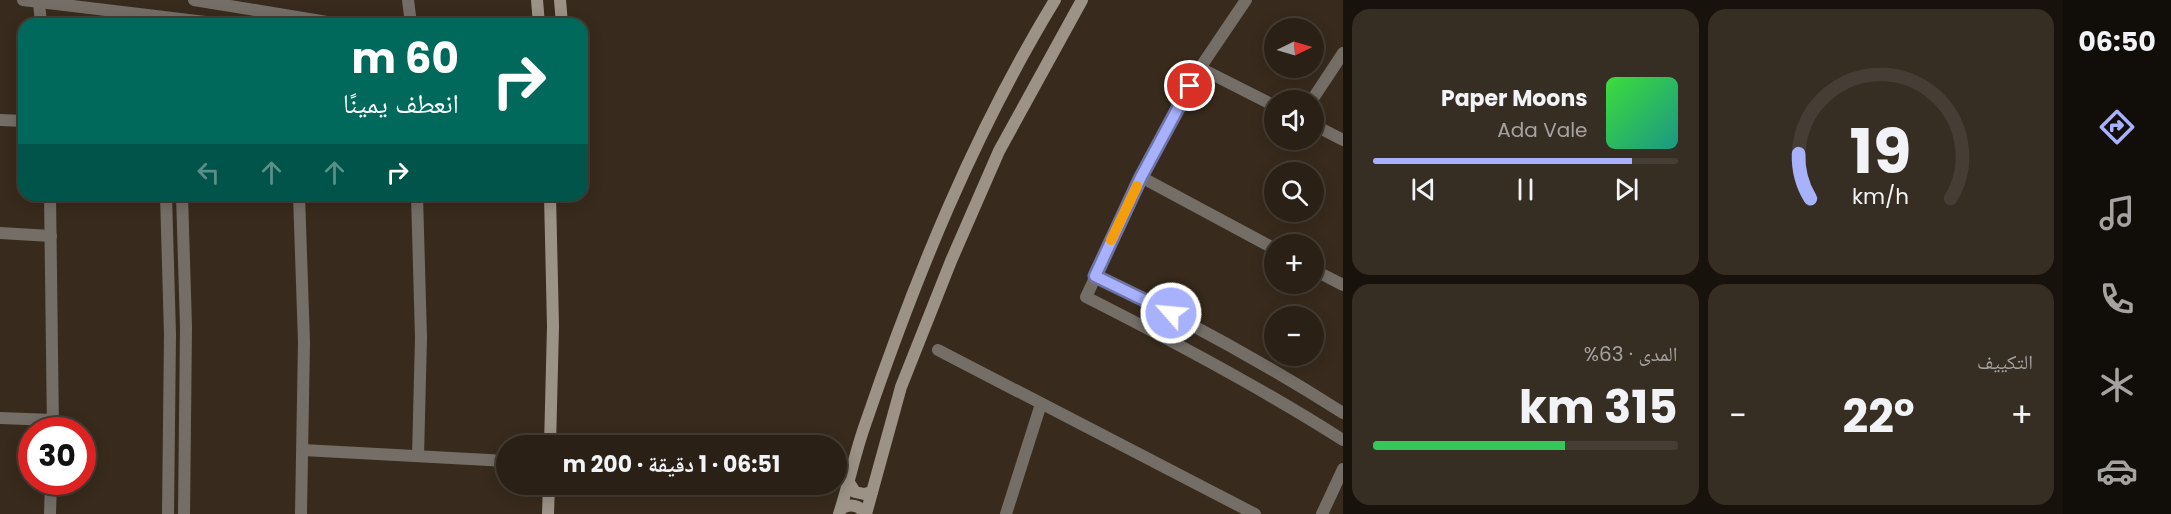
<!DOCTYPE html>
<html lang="ar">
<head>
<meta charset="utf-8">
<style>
  body { margin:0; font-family:Poppins,"Noto Naskh Arabic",sans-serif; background:#362d23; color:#f1f3f6; direction:rtl; height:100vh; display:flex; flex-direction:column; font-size:22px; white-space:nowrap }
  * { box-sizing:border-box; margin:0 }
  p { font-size:20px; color:#a5a3a1 }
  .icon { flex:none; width:33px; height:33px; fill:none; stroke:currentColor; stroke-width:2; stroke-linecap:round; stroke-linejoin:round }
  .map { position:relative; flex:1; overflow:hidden; direction:ltr }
  .sheet { display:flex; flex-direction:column; gap:9px; padding:9px; background:#17120c; width:720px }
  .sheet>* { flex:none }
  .guide { position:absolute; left:18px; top:18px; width:570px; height:183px; border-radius:18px; box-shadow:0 3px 15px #0003,0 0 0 2px #463e35; direction:rtl; background:#00695c; color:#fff; overflow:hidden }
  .needle { width:39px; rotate:85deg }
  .fabs { position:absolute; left:1264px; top:18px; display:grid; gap:12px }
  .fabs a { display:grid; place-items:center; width:60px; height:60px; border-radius:50%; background:#2a2016; box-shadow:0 3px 15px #0003,0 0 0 2px #463e35; font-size:30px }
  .speed { position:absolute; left:18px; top:417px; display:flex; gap:12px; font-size:30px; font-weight:700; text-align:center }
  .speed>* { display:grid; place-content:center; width:78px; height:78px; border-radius:50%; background:#2a2016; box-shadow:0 3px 15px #0003,0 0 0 2px #463e35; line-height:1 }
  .speed .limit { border:9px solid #d22; background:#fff; color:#111 }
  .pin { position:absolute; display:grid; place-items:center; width:51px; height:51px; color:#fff; margin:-26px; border:3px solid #fff; border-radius:50%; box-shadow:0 2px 6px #0007 }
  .me { position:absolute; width:66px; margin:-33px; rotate:297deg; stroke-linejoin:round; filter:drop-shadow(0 0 4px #0008) }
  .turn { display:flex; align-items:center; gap:21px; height:126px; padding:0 30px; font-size:27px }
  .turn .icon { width:78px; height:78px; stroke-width:2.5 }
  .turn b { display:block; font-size:42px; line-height:51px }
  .lanes { display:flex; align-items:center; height:57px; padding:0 30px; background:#0003; justify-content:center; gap:30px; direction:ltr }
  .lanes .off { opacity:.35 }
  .big { font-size:45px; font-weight:700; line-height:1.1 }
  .sheet .tile { flex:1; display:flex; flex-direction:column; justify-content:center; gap:9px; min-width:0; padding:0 21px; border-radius:18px; background:#362d23 }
  .sheet .dial { align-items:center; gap:0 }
  .dial svg { height:156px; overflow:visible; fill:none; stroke:#463e35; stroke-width:7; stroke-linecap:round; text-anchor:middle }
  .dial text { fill:#f1f3f6; stroke:none }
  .song { display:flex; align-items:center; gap:18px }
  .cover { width:72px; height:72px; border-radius:9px; background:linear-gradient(135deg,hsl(120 70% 55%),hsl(170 70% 35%)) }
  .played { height:6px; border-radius:3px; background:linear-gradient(90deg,#a7b1fc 85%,#463e35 85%) }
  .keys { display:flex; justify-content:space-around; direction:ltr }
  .heat { display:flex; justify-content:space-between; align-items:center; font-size:33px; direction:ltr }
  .charge { height:9px; border-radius:4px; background:linear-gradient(90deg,#34c759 63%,#463e35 0) }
  .sheet .tiles { flex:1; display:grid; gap:9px; grid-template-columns:repeat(2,1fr) }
  .trip { position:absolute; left:496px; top:435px; width:351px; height:60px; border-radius:30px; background:#2a2016; box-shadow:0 3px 15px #0003,0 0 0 2px #463e35; font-weight:700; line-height:60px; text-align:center; direction:rtl }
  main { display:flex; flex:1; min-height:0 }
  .dock { display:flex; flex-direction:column; width:108px; justify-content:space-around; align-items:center; background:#110d09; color:#a5a3a1 }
  .dock .icon { width:42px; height:42px }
  .dock .on { color:#a7b1fc }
  .dock b { font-size:27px; color:#f1f3f6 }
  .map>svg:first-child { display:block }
</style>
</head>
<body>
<main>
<nav class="dock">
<b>06:50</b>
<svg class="icon on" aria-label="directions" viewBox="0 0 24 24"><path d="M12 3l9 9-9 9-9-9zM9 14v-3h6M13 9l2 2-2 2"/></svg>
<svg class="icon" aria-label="music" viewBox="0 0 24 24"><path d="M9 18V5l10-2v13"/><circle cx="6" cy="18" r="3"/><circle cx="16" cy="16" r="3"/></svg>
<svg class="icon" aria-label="phone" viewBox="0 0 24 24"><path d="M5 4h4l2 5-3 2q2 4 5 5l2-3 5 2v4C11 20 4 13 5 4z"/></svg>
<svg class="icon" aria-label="climate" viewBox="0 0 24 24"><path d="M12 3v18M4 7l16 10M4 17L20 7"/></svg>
<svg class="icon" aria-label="car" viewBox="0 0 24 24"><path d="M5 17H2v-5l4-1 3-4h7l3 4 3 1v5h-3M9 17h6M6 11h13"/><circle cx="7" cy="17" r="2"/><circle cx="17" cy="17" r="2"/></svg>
</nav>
<section class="sheet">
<div class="tiles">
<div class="tile dial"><svg viewBox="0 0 100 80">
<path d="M14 69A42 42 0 1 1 86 69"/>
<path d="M14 69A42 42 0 0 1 8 46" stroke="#a7b1fc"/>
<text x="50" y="56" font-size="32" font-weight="700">19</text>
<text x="50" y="72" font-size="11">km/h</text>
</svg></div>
<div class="tile">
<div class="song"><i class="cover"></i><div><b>Paper Moons</b><p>Ada Vale</p></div></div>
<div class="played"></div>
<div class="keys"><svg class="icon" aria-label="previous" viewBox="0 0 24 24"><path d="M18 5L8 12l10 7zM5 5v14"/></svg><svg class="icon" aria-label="pause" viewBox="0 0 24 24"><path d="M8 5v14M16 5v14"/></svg><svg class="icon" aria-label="next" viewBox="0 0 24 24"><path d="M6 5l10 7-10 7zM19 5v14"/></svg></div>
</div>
<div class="tile"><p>التكييف</p>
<div class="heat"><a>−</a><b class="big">22°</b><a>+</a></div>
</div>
<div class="tile"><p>المدى · 63%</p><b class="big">315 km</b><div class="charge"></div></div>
</div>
</section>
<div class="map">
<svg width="1343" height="514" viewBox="0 0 1343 514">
  <rect width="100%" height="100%" fill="#382b1d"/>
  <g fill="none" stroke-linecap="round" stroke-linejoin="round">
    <!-- street -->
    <g stroke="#746e67" stroke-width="12">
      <path d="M23 0 222 24"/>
      <path d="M194 0 339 24"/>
      <path d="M408 0 411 24"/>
      <path d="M1246 0 1200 68 1160 140 1086 297C1173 341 1260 387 1343 440"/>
      <path d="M39 2 41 24"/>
      <path d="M1200 68 1275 106"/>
      <path d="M1312 100 1343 53"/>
      <path d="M0 120 24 121"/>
      <path d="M1314 125 1343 140"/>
      <path d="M1141 177 1275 249"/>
      <path d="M50 195 53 430"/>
      <path d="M166 195 170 334 168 514"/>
      <path d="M182 195 186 327 184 514"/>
      <path d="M299 195 304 342 301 514"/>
      <path d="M417 195 421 338 418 456"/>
      <path d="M0 233 51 236"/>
      <path d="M1314 270 1343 285"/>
      <path d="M1095 276C1180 317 1263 362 1343 413"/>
      <path d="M938 350 1255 514"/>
      <path d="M0 418 53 420"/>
      <path d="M303 450 507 461"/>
      <path d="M50 514 51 482"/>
      <path d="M1006 514 1041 404"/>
      <path d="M1322 514 1343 469"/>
    </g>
    <!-- secondary -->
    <g stroke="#9c9286" stroke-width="12">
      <path d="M537 0 539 24"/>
      <path d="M560 0 562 24"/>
      <path d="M550 195 553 326 550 446"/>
      <path d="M848 481 855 492 864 494 872 492"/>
      <path d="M841 509C850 503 859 505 866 514"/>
      <path d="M548 514 549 484"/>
      <path d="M839 514C849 484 855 452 866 422 916 276 974 133 1055 0"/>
      <path d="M866 514 901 387 951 261 999 151 1082 0"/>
    </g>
  </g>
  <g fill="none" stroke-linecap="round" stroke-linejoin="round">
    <defs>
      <path id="route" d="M1171 313 1095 276 1141 177 1190 86"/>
    </defs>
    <!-- route casing -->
    <use href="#route" stroke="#6d73a4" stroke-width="15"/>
    <!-- route -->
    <use href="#route" stroke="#a7b1fc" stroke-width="10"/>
    <!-- slow -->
    <path stroke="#f59e0b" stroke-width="10" d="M1111 240 1137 186"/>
  </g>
</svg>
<div class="fabs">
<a><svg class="needle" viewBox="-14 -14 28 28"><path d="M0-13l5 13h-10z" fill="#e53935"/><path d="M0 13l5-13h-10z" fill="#a5a3a1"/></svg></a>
<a><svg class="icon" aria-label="sound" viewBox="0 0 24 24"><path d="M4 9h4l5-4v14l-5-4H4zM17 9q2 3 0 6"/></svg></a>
<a><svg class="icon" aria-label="search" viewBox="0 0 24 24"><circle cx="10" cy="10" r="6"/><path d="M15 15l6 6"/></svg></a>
<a>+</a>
<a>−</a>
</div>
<div class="speed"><div class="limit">30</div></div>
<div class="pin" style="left:1190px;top:86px;background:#d93025"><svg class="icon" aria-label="arrive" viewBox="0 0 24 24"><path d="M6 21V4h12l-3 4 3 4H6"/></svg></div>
<svg class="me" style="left:1171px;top:313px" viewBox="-20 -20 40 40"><circle r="17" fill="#a7b1fc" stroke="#fff" stroke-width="3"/><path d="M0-11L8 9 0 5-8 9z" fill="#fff"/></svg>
<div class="trip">06:51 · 1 دقيقة · 200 m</div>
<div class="guide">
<div class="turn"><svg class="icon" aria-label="right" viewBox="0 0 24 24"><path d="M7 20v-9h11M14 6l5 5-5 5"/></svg><div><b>60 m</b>انعطف يمينًا</div></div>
<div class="lanes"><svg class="icon off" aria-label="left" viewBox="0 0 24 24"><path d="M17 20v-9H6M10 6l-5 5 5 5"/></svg><svg class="icon off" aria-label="ahead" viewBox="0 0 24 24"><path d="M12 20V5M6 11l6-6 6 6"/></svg><svg class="icon off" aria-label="ahead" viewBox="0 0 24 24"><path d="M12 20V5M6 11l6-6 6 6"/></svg><svg class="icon" aria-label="right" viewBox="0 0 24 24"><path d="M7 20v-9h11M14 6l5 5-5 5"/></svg></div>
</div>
</div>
</main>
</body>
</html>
